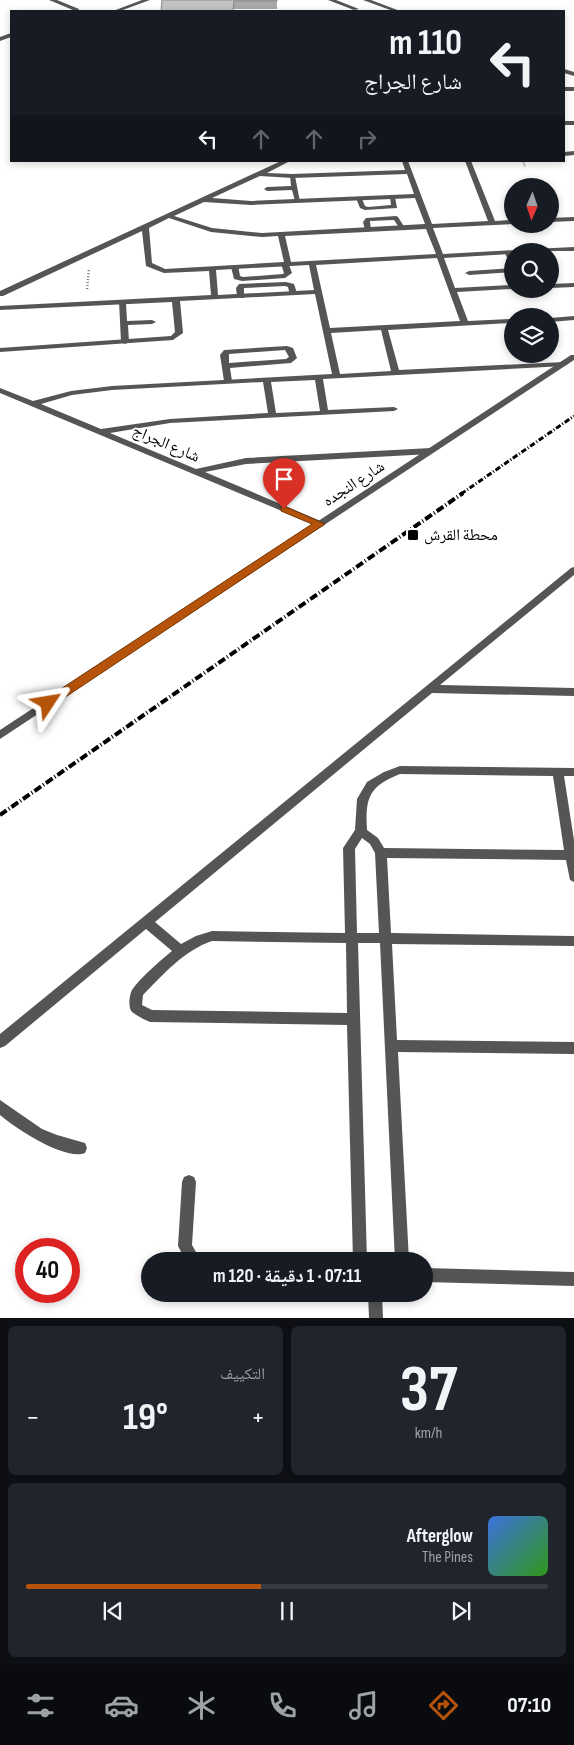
<!DOCTYPE html>
<html lang="ar">
<head>
<meta charset="utf-8">
<style>
  body { margin:0; font-family:"Sofia Sans Condensed","Noto Naskh Arabic",sans-serif; background:#20242c; color:#f1f3f6; direction:rtl; height:100vh; display:flex; flex-direction:column; font-size:19px; white-space:nowrap }
  * { box-sizing:border-box; margin:0 }
  p { font-size:16px; color:#9ea1a6 }
  .icon { flex:none; width:28px; height:28px; fill:none; stroke:currentColor; stroke-width:2; stroke-linecap:round; stroke-linejoin:round }
  .map { position:relative; height:1318px; overflow:hidden; direction:ltr }
  .sheet { display:flex; flex-direction:column; gap:8px; padding:8px; background:#0d0f14; flex:1 }
  .sheet>* { flex:none }
  .guide { position:absolute; left:10px; top:10px; width:555px; height:152px; border-radius:0px; box-shadow:0 2px 8px #0003; direction:rtl; background:#171b24; color:#f1f3f6; overflow:hidden }
  .needle { width:32px; rotate:182deg }
  .controls { position:absolute; left:504px; top:178px; display:grid; gap:10px }
  .controls a { display:grid; place-items:center; width:55px; height:55px; border-radius:50%; background:#171b24; box-shadow:0 2px 8px #0003; font-size:25px }
  .speed { position:absolute; left:15px; top:1238px; display:flex; gap:10px; font-size:25px; font-weight:700; text-align:center }
  .speed>* { display:grid; place-content:center; width:65px; height:65px; border-radius:50%; background:#171b24; box-shadow:0 2px 8px #0003; line-height:1 }
  .speed .limit { border:8px solid #d22; background:#fff; color:#111 }
  .pin { position:absolute; display:grid; place-items:center; width:42px; height:42px; color:#fff; margin:-51px -21px; border-radius:50% 50% 50% 0; rotate:-45deg; box-shadow:0 0 5px #0007 }
  .pin .icon { rotate:45deg }
  .me { position:absolute; width:55px; margin:-28px; rotate:57deg; stroke-linejoin:round; filter:drop-shadow(0 0 4px #0008) }
  .turn { display:flex; align-items:center; gap:18px; height:105px; padding:0 20px; font-size:22px }
  .turn .icon { width:65px; height:65px; stroke-width:2.5 }
  .turn b { display:block; font-size:35px; line-height:42px }
  .lanes { display:flex; align-items:center; height:48px; padding:0 20px; background:#0003; justify-content:center; gap:25px; direction:ltr }
  .lanes .off { opacity:.35 }
  .big { font-size:38px; font-weight:700; line-height:1.1 }
  .sheet .widget { flex:1; display:flex; flex-direction:column; justify-content:center; gap:8px; min-width:0; padding:0 18px; border-radius:8px; background:#20242c }
  .sheet .dial { align-items:center; gap:0 }
  .dial b { font-size:65px; line-height:1 }
  .song { display:flex; align-items:center; gap:15px }
  .cover { width:60px; height:60px; border-radius:8px; background:linear-gradient(135deg,hsl(220 70% 55%),hsl(110 70% 35%)) }
  .played { height:5px; border-radius:2px; background:linear-gradient(90deg,#b45309 45%,#363941 45%) }
  .keys { display:flex; justify-content:space-around; direction:ltr }
  .heat { display:flex; justify-content:space-between; align-items:center; font-size:28px; direction:ltr }
  .sheet .tiles { flex:1; display:grid; gap:8px; grid-template-columns:1fr 1fr }
  .widget:last-child { grid-column:span 2 }
  .trip { position:absolute; left:141px; top:1252px; width:292px; height:50px; border-radius:25px; background:#171b24; box-shadow:0 2px 8px #0003; font-weight:700; line-height:50px; text-align:center; direction:rtl }
  .dock { display:flex; height:80px; justify-content:space-around; align-items:center; background:#090b0e; color:#9ea1a6 }
  .dock .icon { width:35px; height:35px }
  .dock .on { color:#b45309 }
  .dock b { font-size:22px; color:#f1f3f6 }
  .map>svg:first-child { display:block }
</style>
</head>
<body>
<div class="map">
<svg width="574" height="1318" viewBox="0 0 574 1318">
  <rect width="100%" height="100%" fill="#fff"/>
  <g fill="none" stroke-linecap="round" stroke-linejoin="round">
    <!-- path-far1 -->
    <path stroke="#777" stroke-width="2" stroke-dasharray="0.5 1" stroke-linecap="butt" d="M523 161 525 167"/>
    <!-- path -->
    <path stroke="#777" stroke-width="2.5" stroke-dasharray="1 2" stroke-linecap="butt" d="M87 289 89 268"/>
    <!-- service -->
    <g fill="#555" fill-rule="evenodd">
      <path d="M49 0H57L79 9 78 11H72L73 10Z"/>
      <path d="M11 33V37L0 41V37Z"/>
      <path d="M290 175 295 176 300 202 295 201 292 190 267 191 264 189 267 187 291 186Z"/>
      <path d="M390 196 395 197 397 208 365 210 360 208 356 198 361 197 365 206 368 207 391 205Z"/>
      <path d="M396 216 398 217 405 228 404 229H400L394 220 370 221 371 230 368 232 365 230 363 222 366 218Z"/>
      <path d="M506 251 512 253V262L508 260 505 253Z"/>
      <path d="M282 262H288L292 273 285 278 242 281 234 279 231 267 238 265 240 276 243 277 283 274 284 273 281 264Z"/>
      <path d="M512 268V272L469 275 465 273 469 271Z"/>
      <path d="M286 282 294 284 297 293 296 295H290L288 287 285 286 244 288V298H241L237 296 236 288 239 284Z"/>
      <path d="M119 301H125L126 303 127 321 152 320 156 322 152 324 128 325 129 342 125 344 121 342Z"/>
      <path d="M287 346 293 348 297 358 291 363 230 368 232 381 228 383 224 381 220 355 224 350ZM285 350 289 357 286 359 229 363V354Z"/>
      <path d="M0 1100 42 1129 57 1135 85 1143 87 1148 85 1153C65 1161 15 1128 0 1115Z"/>
    </g>
    <!-- minor -->
    <g fill="#555" fill-rule="evenodd">
      <path d="M142 0H150L120 11H113Z"/>
      <path d="M328 0H336L359 9 354 10Z"/>
      <path d="M363 0H371L400 11H393Z"/>
      <path d="M564 69 574 72V76L564 73Z"/>
      <rect x="564" y="87" width="10" height="4"/>
      <rect x="564" y="121" width="10" height="4"/>
      <path d="M574 151V155L564 156V152Z"/>
      <path d="M281 161H290L267 173 292 174 405 170 402 161H408L432 224 488 221 465 161H471L495 221 512 220 513 224 433 228 443 254 515 250 512 254 444 258 455 288 512 285 514 289H512L457 292 468 321 512 319V323L388 330 399 370 564 362 568 364 564 366 323 379 328 410 394 407 398 409 394 411 170 423 110 433 196 469 246 458 431 448 435 451 431 454 246 464 205 472 323 522 325 524 323 526 320 527 0 393V388L33 401 71 391 112 386 332 374 315 294 180 301 183 333 173 340 0 352V348L171 336 175 332 172 302 0 310V306L211 295 209 271 164 273 146 266 142 231 3 296H0V291ZM407 174 414 194 251 201 212 198 260 176 292 178ZM415 198 425 224 262 233 212 228 174 216 204 202 251 205ZM169 218 211 232 262 237 278 236 284 262 165 269 152 263 149 228ZM426 229 436 254 291 262 285 236ZM437 258 460 321 330 328 316 265ZM309 265 314 290 218 295 216 270ZM381 330 391 371 340 374 331 333ZM315 380 320 411 276 413 271 382ZM263 382 268 413 170 419 101 429 41 404 72 395 112 390Z"/>
      <path d="M574 217V221L550 222V218Z"/>
      <path d="M574 247V251H529L533 249Z"/>
      <path d="M574 283V287L550 288V284Z"/>
      <path d="M574 316V320L550 322V318Z"/>
      <path d="M574 567V575L440 685 574 688V696L432 693 155 922 181 944 196 936 212 931 345 933 343 848 355 830 357 799 367 782 384 772 400 766 574 768V776H564L574 840V882L570 880 566 860 387 858 391 933 574 936V946L392 944 397 1040 574 1042V1054L398 1052 409 1261H395L380 943H358L367 1261H353L347 1025 150 1022C145 1020 137 1016 132 1012 128 1008 129 995 132 990 140 978 161 960 172 951L146 929 5 1046 0 1048V1034L571 568ZM400 774 553 776 564 850 384 848 378 838 367 830C365 798 369 786 400 774ZM362 838 370 844 375 853 379 933H357L355 849ZM212 941 346 943 347 1013 152 1010 142 1005 143 995C164 974 183 951 212 941Z"/>
      <path d="M189 1175 194 1177 196 1182 192 1245 201 1261H186L178 1246 182 1182 184 1177Z"/>
      <path d="M425 1268 574 1272V1286L425 1282Z"/>
      <path d="M368 1294H382L383 1318H369Z"/>
    </g>
    <!-- tertiary -->
    <path fill="#555" fill-rule="evenodd" d="M571 355H574V360L0 739V730Z"/>
    <!-- rail-far1 -->
    <path stroke="#000" stroke-width="3" stroke-dasharray="5.5 2 1 2" stroke-linecap="butt" d="M461 494 574 416"/>
    <!-- rail -->
    <path stroke="#000" stroke-width="4" stroke-dasharray="8 2.5 1 2.5" stroke-linecap="butt" d="M0 815 463 493"/>
  </g>
  <!-- wall -->
  <path fill="#a9a9a9" d="M162 0H277V9H234Z"/>
  <!-- building -->
  <path fill="#c4c4c4" stroke="#898989" d="M162 0H277V1H234L233 11H161Z"/>
  <!-- route -->
  <path fill="#b45309" stroke="#753606" d="M284 506 325 524 52 706H44V700L312 524 281 511V507Z"/>
  <!-- markers -->
  <rect fill="#000" stroke="#fff" stroke-width="2" x="407" y="529" width="12" height="12" rx="2.5"/>
  <g text-anchor="middle" dominant-baseline="central" stroke-width="4" stroke-linejoin="round" paint-order="stroke">
    <!-- street labels -->
    <g font-size="16" fill="#000" stroke="#fff">
      <text transform="translate(166 444) rotate(23)">شارع الجراج</text>
      <text transform="translate(354 484) rotate(-33)">شارع النجده</text>
    </g>
    <!-- poi labels -->
    <g font-size="16" fill="#000" stroke="#fff" text-anchor="start">
      <text x="424" y="535">محطة القرش</text>
    </g>
  </g>
</svg>
<div class="controls">
<a><svg class="needle" viewBox="-14 -14 28 28"><path d="M0-13l5 13h-10z" fill="#e53935"/><path d="M0 13l5-13h-10z" fill="#9ea1a6"/></svg></a>
<a><svg class="icon" aria-label="search" viewBox="0 0 24 24"><circle cx="10" cy="10" r="6"/><path d="M15 15l6 6"/></svg></a>
<a><svg class="icon" aria-label="layers" viewBox="0 0 24 24"><path d="M12 4l9 5-9 5-9-5zM3 14l9 5 9-5"/></svg></a>
</div>
<div class="speed"><div class="limit">40</div></div>
<div class="pin" style="left:284px;top:509px;background:#d93025"><svg class="icon" aria-label="arrive" viewBox="0 0 24 24"><path d="M6 21V4h12l-3 4 3 4H6"/></svg></div>
<svg class="me" style="left:48px;top:703px" viewBox="-20 -20 40 40"><path d="M0-17L14 15 0 8-14 15z" fill="#b45309" stroke="#fff" stroke-width="4"/></svg>
<div class="trip">07:11 · 1 دقيقة · 120 m</div>
<div class="guide">
<div class="turn"><svg class="icon" aria-label="left" viewBox="0 0 24 24"><path d="M17 20v-9H6M10 6l-5 5 5 5"/></svg><div><b>110 m</b>شارع الجراج</div></div>
<div class="lanes"><svg class="icon" aria-label="left" viewBox="0 0 24 24"><path d="M17 20v-9H6M10 6l-5 5 5 5"/></svg><svg class="icon off" aria-label="ahead" viewBox="0 0 24 24"><path d="M12 20V5M6 11l6-6 6 6"/></svg><svg class="icon off" aria-label="ahead" viewBox="0 0 24 24"><path d="M12 20V5M6 11l6-6 6 6"/></svg><svg class="icon off" aria-label="right" viewBox="0 0 24 24"><path d="M7 20v-9h11M14 6l5 5-5 5"/></svg></div>
</div>
</div>
<section class="sheet">
<div class="tiles">
<div class="widget dial"><b>37</b><p>km/h</p></div>
<div class="widget"><p>التكييف</p>
<div class="heat"><a>−</a><b class="big">19°</b><a>+</a></div>
</div>
<div class="widget">
<div class="song"><i class="cover"></i><div><b>Afterglow</b><p>The Pines</p></div></div>
<div class="played"></div>
<div class="keys"><svg class="icon" aria-label="previous" viewBox="0 0 24 24"><path d="M18 5L8 12l10 7zM5 5v14"/></svg><svg class="icon" aria-label="pause" viewBox="0 0 24 24"><path d="M8 5v14M16 5v14"/></svg><svg class="icon" aria-label="next" viewBox="0 0 24 24"><path d="M6 5l10 7-10 7zM19 5v14"/></svg></div>
</div>
</div>
</section>
<nav class="dock">
<b>07:10</b>
<svg class="icon on" aria-label="directions" viewBox="0 0 24 24"><path d="M12 3l9 9-9 9-9-9zM9 14v-3h6M13 9l2 2-2 2"/></svg>
<svg class="icon" aria-label="music" viewBox="0 0 24 24"><path d="M9 18V5l10-2v13"/><circle cx="6" cy="18" r="3"/><circle cx="16" cy="16" r="3"/></svg>
<svg class="icon" aria-label="phone" viewBox="0 0 24 24"><path d="M5 4h4l2 5-3 2q2 4 5 5l2-3 5 2v4C11 20 4 13 5 4z"/></svg>
<svg class="icon" aria-label="climate" viewBox="0 0 24 24"><path d="M12 3v18M4 7l16 10M4 17L20 7"/></svg>
<svg class="icon" aria-label="car" viewBox="0 0 24 24"><path d="M5 17H2v-5l4-1 3-4h7l3 4 3 1v5h-3M9 17h6M6 11h13"/><circle cx="7" cy="17" r="2"/><circle cx="17" cy="17" r="2"/></svg>
<svg class="icon" aria-label="filters" viewBox="0 0 24 24"><path d="M4 7h16M4 17h16"/><circle cx="9" cy="7" r="2"/><circle cx="15" cy="17" r="2"/></svg>
</nav>
</body>
</html>
